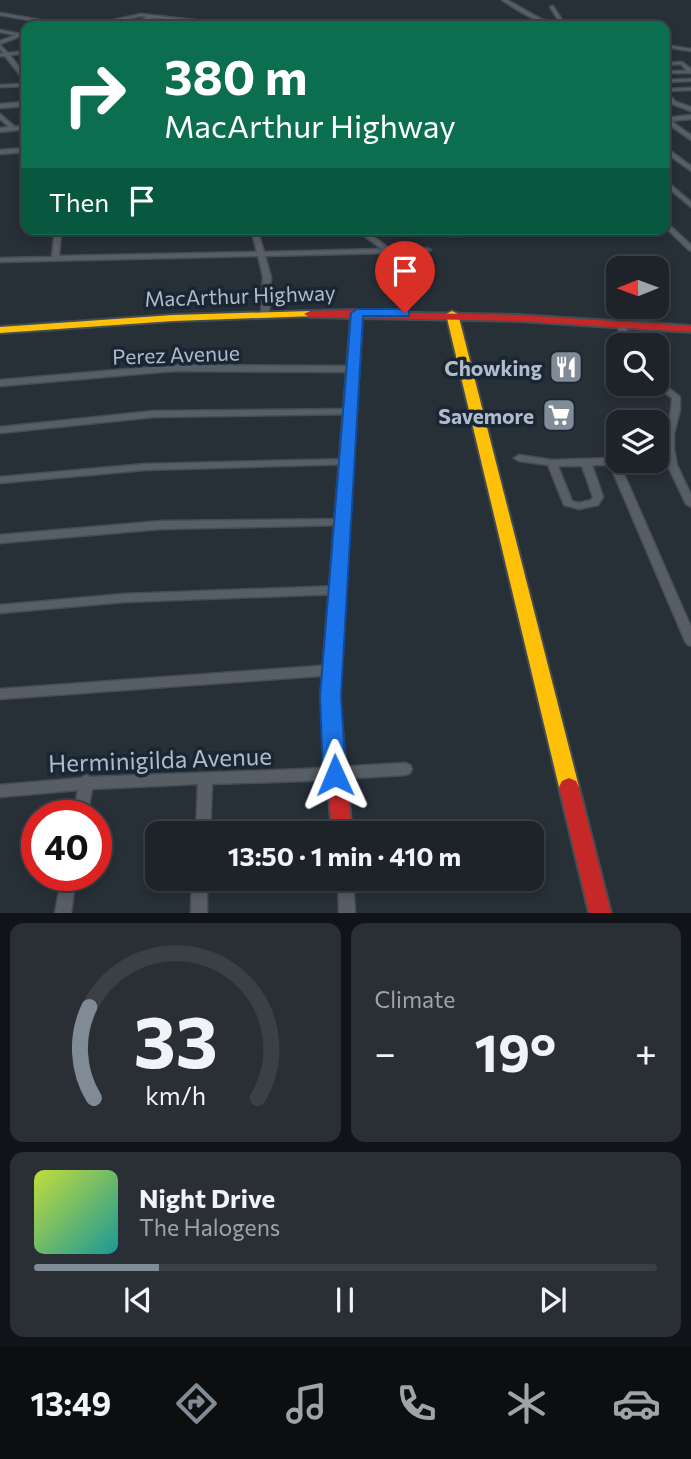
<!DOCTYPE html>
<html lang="en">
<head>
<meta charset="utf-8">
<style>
  body { margin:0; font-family:Commissioner,sans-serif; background:#2a2f35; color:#f1f3f6; height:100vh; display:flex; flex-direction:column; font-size:26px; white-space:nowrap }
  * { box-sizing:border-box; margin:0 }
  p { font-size:23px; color:#a0a4a8 }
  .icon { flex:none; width:38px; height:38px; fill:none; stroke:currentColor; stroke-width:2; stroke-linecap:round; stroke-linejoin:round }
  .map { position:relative; height:913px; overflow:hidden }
  .details { display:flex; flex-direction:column; gap:10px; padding:10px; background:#101317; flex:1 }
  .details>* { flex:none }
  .hud { position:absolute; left:21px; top:21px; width:649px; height:214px; border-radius:14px; box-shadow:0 4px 10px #0003,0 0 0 2px #3b4046; background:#0b6e4f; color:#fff; overflow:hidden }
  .needle { width:46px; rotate:269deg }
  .controls { position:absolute; left:606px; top:256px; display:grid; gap:14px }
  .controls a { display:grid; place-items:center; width:63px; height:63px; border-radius:14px; background:#1d2329; box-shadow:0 4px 10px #0003,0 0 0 2px #3b4046; font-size:35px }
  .speed { position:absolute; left:21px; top:800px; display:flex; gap:14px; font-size:35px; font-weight:700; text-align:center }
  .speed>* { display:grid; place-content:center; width:91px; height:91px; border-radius:50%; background:#1d2329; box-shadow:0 4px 10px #0003,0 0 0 2px #3b4046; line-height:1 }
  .speed .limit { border:10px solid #d22; background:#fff; color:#111 }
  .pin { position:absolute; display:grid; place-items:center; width:60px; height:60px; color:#fff; margin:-72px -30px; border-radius:50% 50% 50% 0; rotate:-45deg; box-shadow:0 0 7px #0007 }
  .pin .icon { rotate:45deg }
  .me { position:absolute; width:77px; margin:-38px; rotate:359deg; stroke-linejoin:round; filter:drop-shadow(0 0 5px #0008) }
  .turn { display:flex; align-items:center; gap:24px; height:147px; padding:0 28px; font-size:32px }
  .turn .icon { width:91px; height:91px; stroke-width:2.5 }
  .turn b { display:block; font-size:49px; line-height:60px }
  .then { display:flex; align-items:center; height:66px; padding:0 28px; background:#0003; gap:14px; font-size:26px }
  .big { font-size:52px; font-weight:700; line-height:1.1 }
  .details .tile { flex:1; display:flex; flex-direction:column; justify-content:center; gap:10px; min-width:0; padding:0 24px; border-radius:14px; background:#2a2f35 }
  .details .dial { align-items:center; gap:0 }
  .dial svg { height:182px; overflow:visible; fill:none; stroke:#3b4046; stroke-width:7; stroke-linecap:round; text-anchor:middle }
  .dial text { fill:#f1f3f6; stroke:none }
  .song { display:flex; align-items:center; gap:21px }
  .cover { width:84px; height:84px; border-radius:10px; background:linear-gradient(135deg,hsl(70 70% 55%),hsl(180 70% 35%)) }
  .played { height:7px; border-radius:4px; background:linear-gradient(90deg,#808b96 20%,#3b4046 20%) }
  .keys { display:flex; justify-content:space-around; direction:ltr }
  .heat { display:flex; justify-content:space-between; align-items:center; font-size:38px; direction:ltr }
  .details .tiles { flex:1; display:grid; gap:10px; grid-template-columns:1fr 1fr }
  .tile:last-child { grid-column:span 2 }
  .trip { position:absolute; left:145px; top:821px; width:399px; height:70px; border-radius:14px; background:#1d2329; box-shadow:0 4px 10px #0003,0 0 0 2px #3b4046; font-weight:700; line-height:70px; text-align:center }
  .tab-bar { display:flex; height:112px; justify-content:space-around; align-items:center; background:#0c0e10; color:#a0a4a8 }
  .tab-bar .icon { width:49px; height:49px }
  .tab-bar .on { color:#808b96 }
  .tab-bar b { font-size:32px; color:#f1f3f6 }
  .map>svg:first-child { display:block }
</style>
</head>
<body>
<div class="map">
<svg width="691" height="913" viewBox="0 0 691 913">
  <rect width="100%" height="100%" fill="#272f37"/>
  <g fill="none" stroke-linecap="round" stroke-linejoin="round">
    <defs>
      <g id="street">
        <path d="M502 0H507L541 19 561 24 550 7 553 6 566 26C544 27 520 12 502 0Z"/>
        <path d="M0 13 52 22 54 23 52 24 0 15Z"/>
        <path d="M141 14 238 25 240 26H229L154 18 133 26H128L148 17 141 16 93 26H86Z"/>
        <path d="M600 24 601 26H585Z"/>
        <path d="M0 30 21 34 26 32V34L0 44V41L16 35 0 32Z"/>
        <path d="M0 45 8 53 26 51V53L10 55 26 76V80H24L5 56H0V54L4 53 0 49Z"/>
        <path d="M665 45 691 49V51L665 47Z"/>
        <path d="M682 62 691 69V73H665V71H687L681 64 665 65V63Z"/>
        <path d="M691 79V81L665 82V80Z"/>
        <path d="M26 84V86L0 87V85Z"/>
        <path d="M691 88V90L665 91V89Z"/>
        <path d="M665 91 676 102 691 107V111L672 104 665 96Z"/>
        <path d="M26 102V106L0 108V104Z"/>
        <path d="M0 114 15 127 26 125V129L0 132V128L9 127 0 119Z"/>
        <path d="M691 115V119L671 121 691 135V140L665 122 666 118Z"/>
        <path d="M665 147 691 166V171L665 152Z"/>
        <path d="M26 148V152L0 154V150Z"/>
        <path d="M665 180 691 202V207L665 185Z"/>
        <path d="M665 221 691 245V251L689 250 665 227Z"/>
        <path d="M55 229H123L120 231 61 232 59 256 257 252 251 229H257L264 252 382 249 355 229H363L390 249 427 248 431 250 427 252 265 256 271 277 269 314 265 316 261 314 263 277 258 256 0 262V258L52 257Z"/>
        <path d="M433 229H443L452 232 543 229H623L620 231 451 236Z"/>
        <path d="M618 322H621L625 324 631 345H623L617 324Z"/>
        <path d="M174 365 354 366 358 369 354 372 174 371 0 386V380Z"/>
        <path d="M656 378 680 397V410L674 434V449L677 465 691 495V507L686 504 667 464 620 465 691 627V646L687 644 685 641 610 465H592L603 497 598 505 579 509 564 505 548 465 519 461 514 458 519 455 552 460 613 458 618 459V460H656V458H666C662 435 672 420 672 398L653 383H656ZM558 466H582L593 497 591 500 579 503 572 501Z"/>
        <path d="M351 409 356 412 354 414 154 417 0 433V427L154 411Z"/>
        <path d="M348 459 351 460 353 462 351 464 145 470 0 483V477L145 464Z"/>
        <path d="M343 519 347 521 348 523 347 525 161 529 0 543V535L161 521Z"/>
        <path d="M339 586 343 587 345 590 343 593 339 594 124 602 0 613V605L124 594Z"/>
        <path d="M333 665 337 667 339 670 337 673 333 675 0 699V689Z"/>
        <path d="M405 763 410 765 412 769 410 773 405 775 304 781 212 784 210 833H196L198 784 92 789 87 816H73L78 790 0 797V785L81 778 86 775 91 777 304 769Z"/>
        <path d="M62 875H76L71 913H55Z"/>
        <path d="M192 878H207V913H191Z"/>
        <path d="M338 878H353L355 913H339Z"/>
      </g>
      <g id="slow">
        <path d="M310 311 314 312V316L173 321 0 333V327L173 315Z"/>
        <path d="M452 311 458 314 579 787 576 793 569 796 562 793 559 787 446 314Z"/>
      </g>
      <g id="jam">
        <path d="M357 310 362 312 518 315 691 326V332L518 321 362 318 339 696 352 833H332L321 696 351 318 310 317 304 314 310 311Z"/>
        <path d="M569 778 576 781 579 787 611 913H589L559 787 562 781Z"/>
      </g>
    </defs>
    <!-- street casing -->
    <use href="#street" stroke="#444c54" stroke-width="3"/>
    <!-- slow casing -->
    <use href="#slow" stroke="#444c54" stroke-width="4"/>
    <!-- jam casing -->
    <use href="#jam" stroke="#444c54" stroke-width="4"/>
    <!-- street -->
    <use href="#street" fill="#585e65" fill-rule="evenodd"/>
    <!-- slow -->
    <use href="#slow" fill="#ffc107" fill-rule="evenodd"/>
    <!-- jam -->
    <use href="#jam" fill="#c62828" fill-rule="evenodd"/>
  </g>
  <!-- route -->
  <path fill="#1a73e8" stroke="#114b97" stroke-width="2" d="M405 309 409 310V316H363L341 696 346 775 343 782 335 785 327 782 323 775 320 696 351 313 357 309Z"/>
  <!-- icons -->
  <defs>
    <symbol id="restaurant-square" viewBox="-11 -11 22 22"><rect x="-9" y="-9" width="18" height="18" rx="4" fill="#808b96" stroke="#1a2633"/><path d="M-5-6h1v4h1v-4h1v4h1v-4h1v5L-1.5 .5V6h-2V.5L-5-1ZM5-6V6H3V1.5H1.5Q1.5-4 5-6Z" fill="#fff"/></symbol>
    <symbol id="supermarket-square" viewBox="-11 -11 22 22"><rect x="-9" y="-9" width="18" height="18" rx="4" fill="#808b96" stroke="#1a2633"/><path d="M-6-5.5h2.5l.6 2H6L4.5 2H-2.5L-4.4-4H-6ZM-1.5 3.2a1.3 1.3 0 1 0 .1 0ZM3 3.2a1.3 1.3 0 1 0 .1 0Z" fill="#fff"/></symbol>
  </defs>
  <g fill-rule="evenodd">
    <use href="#restaurant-square" x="547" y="348" width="38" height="38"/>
    <use href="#supermarket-square" x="540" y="396" width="38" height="38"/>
  </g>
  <g text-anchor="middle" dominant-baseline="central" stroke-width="7" stroke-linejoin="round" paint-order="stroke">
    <!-- street labels -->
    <g font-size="21" fill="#b0bcc9" stroke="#1a2633">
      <text transform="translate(240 295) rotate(-2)">MacArthur Highway</text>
      <text transform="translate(176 354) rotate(-2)">Perez Avenue</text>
    </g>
    <!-- poi labels -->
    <g font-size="21" font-weight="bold" fill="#b0bcc9" stroke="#1a2633" text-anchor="end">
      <text x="542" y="367">Chowking</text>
      <text x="534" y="415">Savemore</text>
    </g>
    <!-- near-street labels -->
    <g font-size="24" fill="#b0bcc9" stroke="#1a2633">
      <text transform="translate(160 759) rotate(-2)">Herminigilda Avenue</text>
    </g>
  </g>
</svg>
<div class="controls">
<a><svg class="needle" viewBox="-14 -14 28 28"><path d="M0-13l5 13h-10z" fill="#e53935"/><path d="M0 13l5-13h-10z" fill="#a0a4a8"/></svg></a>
<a><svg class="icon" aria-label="search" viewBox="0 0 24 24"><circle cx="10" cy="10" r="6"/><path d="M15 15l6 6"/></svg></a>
<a><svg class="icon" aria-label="layers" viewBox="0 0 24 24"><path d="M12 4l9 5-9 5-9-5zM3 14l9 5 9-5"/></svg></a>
</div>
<div class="speed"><div class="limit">40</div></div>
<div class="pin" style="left:405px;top:313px;background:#d93025"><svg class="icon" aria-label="arrive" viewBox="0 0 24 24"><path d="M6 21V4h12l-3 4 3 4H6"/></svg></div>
<svg class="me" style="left:335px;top:775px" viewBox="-20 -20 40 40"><path d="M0-17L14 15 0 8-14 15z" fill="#1a73e8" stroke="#fff" stroke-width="4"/></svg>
<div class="trip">13:50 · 1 min · 410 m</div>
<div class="hud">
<div class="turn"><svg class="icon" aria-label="right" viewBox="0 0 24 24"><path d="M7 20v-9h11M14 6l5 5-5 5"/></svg><div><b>380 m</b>MacArthur Highway</div></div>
<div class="then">Then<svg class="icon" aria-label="arrive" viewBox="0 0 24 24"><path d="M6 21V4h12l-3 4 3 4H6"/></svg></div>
</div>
</div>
<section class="details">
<div class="tiles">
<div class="tile dial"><svg viewBox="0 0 100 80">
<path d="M14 69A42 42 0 1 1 86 69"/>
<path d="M14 69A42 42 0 0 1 12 29" stroke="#808b96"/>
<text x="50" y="56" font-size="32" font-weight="700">33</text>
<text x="50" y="72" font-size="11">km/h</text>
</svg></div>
<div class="tile"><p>Climate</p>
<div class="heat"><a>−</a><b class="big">19°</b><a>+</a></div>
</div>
<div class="tile">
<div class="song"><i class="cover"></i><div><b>Night Drive</b><p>The Halogens</p></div></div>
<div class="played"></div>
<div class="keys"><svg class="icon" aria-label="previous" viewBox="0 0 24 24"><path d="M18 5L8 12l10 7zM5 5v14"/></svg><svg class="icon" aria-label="pause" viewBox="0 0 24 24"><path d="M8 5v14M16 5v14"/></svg><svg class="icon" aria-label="next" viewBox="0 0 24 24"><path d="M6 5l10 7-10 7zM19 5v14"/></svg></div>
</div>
</div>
</section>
<nav class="tab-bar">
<b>13:49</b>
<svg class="icon on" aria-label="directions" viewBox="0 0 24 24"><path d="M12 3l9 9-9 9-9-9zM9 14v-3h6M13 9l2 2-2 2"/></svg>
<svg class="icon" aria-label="music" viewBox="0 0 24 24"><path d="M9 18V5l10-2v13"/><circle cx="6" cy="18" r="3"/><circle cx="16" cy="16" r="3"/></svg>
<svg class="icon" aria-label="phone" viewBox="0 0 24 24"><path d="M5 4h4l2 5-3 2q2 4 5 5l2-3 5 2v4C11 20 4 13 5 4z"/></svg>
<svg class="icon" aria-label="climate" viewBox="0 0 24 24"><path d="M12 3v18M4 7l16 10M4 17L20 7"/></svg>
<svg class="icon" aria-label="car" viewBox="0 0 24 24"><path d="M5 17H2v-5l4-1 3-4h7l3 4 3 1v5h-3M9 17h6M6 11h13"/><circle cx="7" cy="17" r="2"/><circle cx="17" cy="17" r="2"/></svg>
</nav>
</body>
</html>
